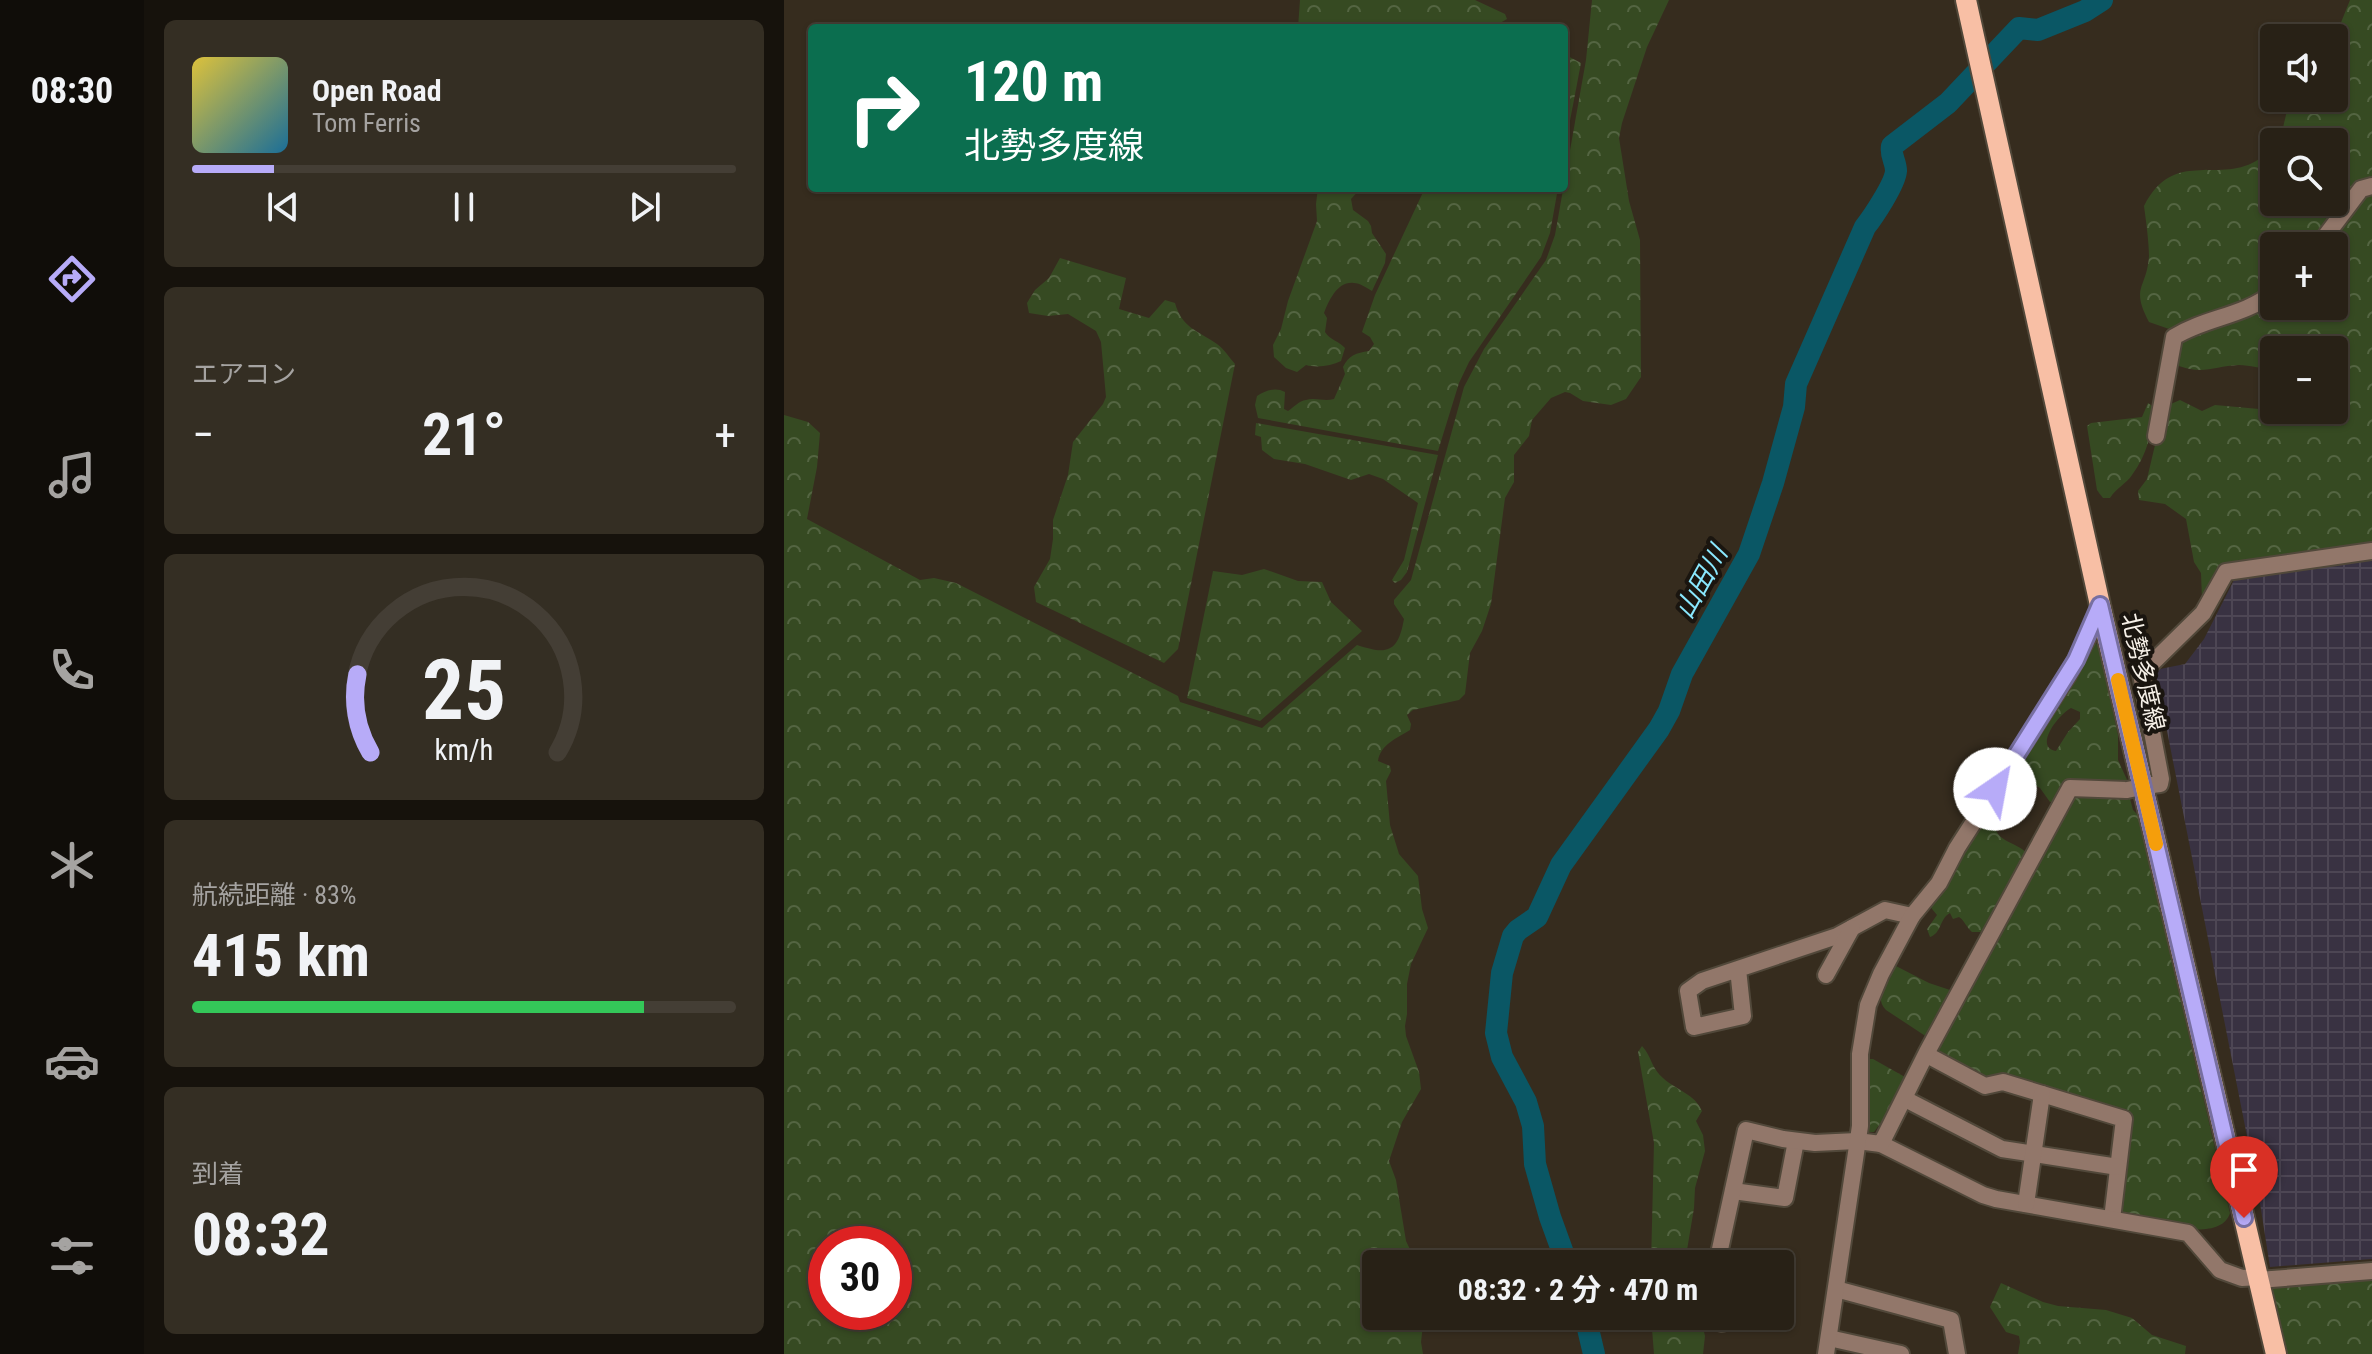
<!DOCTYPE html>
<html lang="ja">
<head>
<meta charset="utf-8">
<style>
  body { margin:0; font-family:"Roboto Condensed","Noto Sans JP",sans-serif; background:#342e23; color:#f1f3f6; height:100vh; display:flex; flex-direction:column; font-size:30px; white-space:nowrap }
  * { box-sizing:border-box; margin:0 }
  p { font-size:26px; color:#a5a3a1 }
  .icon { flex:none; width:44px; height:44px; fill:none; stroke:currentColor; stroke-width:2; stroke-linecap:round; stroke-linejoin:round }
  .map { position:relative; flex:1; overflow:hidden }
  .side { display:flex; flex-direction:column; gap:20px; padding:20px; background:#16120c; width:640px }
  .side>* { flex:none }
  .hud { position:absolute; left:24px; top:24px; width:760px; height:168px; border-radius:8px; box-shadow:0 2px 6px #0004,0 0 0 2px #443e35; background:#0b6e4f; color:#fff; overflow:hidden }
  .tools { position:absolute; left:1476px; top:24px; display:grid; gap:16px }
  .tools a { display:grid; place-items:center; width:88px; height:88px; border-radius:8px; background:#282116; box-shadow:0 2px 6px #0004,0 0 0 2px #443e35; font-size:40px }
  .speed { position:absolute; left:24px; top:1226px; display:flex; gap:16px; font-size:40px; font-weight:700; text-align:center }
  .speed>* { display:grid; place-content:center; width:104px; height:104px; border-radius:50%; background:#282116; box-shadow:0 2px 6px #0004,0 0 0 2px #443e35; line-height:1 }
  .speed .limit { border:12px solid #d22; background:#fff; color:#111 }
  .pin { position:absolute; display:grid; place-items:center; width:68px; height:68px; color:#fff; margin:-82px -34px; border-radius:50% 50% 50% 0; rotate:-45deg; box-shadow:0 0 8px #0007 }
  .pin .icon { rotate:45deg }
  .me { position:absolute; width:88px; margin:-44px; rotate:33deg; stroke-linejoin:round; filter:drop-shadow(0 0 6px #0008) }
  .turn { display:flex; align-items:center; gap:28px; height:168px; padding:0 24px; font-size:36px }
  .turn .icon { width:104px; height:104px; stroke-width:2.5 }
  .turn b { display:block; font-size:56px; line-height:68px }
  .big { font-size:60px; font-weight:700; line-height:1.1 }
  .side .widget { flex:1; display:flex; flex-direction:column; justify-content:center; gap:12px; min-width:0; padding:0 28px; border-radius:12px; background:#342e23 }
  .side .dial { align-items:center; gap:0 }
  .dial svg { height:208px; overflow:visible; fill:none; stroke:#443e35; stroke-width:7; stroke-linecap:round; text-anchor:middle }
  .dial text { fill:#f1f3f6; stroke:none }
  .song { display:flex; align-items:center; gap:24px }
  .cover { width:96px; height:96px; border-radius:12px; background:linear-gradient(135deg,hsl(50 70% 55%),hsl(200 70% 35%)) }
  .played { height:8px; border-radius:4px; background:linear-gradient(90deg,#b7abf8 15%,#443e35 15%) }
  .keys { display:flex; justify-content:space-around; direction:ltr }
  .heat { display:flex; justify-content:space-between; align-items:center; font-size:44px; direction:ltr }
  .charge { height:12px; border-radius:6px; background:linear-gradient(90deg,#34c759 83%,#443e35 0) }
  .trip { position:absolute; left:578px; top:1250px; width:432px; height:80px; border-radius:8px; background:#282116; box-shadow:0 2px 6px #0004,0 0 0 2px #443e35; font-weight:700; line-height:80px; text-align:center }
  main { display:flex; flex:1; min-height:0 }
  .dock { display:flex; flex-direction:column; width:144px; justify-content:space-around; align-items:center; background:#100d09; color:#a5a3a1 }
  .dock .icon { width:56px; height:56px }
  .dock .active { color:#b7abf8 }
  .dock b { font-size:36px; color:#f1f3f6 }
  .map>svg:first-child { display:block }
</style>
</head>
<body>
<main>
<nav class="dock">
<b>08:30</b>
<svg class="icon active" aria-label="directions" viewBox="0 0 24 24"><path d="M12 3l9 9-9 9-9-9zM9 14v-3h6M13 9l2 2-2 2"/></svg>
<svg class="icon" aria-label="music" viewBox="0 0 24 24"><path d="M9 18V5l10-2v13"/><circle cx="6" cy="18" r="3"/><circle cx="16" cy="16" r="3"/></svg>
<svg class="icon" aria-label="phone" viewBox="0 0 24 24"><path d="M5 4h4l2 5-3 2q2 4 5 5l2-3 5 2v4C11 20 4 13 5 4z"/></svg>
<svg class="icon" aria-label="climate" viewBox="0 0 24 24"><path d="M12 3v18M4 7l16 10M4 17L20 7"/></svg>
<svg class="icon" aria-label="car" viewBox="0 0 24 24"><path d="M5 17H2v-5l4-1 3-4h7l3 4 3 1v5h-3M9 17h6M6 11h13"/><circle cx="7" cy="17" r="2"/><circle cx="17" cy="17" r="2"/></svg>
<svg class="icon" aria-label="filters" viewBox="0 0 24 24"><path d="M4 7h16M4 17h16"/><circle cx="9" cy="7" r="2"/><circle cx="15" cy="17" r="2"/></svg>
</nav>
<section class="side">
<div class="widget">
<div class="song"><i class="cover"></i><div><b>Open Road</b><p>Tom Ferris</p></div></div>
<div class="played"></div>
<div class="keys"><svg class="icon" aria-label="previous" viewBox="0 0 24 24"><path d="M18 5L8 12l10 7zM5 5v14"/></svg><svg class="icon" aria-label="pause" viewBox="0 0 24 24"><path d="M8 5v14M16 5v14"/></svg><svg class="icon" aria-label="next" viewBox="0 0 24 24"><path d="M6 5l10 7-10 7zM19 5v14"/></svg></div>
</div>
<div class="widget"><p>エアコン</p>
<div class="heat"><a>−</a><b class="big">21°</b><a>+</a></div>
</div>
<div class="widget dial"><svg viewBox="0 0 100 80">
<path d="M14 69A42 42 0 1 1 86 69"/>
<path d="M14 69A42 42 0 0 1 9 39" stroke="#b7abf8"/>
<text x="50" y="56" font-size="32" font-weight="700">25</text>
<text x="50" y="72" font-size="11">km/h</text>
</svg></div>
<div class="widget"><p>航続距離 · 83%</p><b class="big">415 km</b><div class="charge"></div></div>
<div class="widget"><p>到着</p><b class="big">08:32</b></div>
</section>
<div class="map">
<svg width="1588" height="1354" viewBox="0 0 1588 1354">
  <defs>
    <pattern id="industrial-grid" width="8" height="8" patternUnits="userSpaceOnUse" patternTransform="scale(2)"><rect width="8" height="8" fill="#393242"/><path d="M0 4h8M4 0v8" fill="none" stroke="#4d4654"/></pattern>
    <pattern id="forest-crowns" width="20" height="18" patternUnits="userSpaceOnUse" patternTransform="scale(2)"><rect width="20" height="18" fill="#364a22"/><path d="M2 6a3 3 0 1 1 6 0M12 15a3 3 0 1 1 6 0" fill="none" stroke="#546542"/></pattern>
  </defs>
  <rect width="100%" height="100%" fill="#362c1e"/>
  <!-- industrial -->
  <path fill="url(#industrial-grid)" d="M1588 559V1259L1486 1267 1475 1197 1371 670 1401 664 1420 639 1451 578Z"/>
  <!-- forest -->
  <g fill="url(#forest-crowns)" fill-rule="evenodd">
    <path d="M516 0H691L721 14 723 19 716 23 713 28H514Z"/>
    <path d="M808 0H885L863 47 838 123 835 138 845 201 856 240 857 377 842 399 827 405 799 401 786 393 781 392 767 398 748 420 745 436 730 455V482L721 498 707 604 698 631 686 653 681 694 675 700 629 710 623 715 627 724 626 730C613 738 596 745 594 761L606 766 607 771 602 781 606 825 615 854 634 876 638 909 644 928 627 964 623 984V1014L621 1026 622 1036 635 1072 637 1089 618 1122 605 1161 612 1180 622 1241 633 1264H592V1316H640L637 1342 639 1354H0V415L24 422 36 433 33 467 23 519 136 580 150 578 172 583 394 696 396 702 478 728 573 645C603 655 614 653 620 619L610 604V600L627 580 680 387 700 349 762 260 771 235 802 60ZM42 1244H110V1312H42Z"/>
    <path d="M1566 0H1588V180L1544 217 1527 246H1490V286L1473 300 1388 330 1365 322C1346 286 1363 289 1365 256 1365 243 1362 220 1360 206 1390 148 1432 184 1472 161 1479 157 1485 150 1490 144V202H1550V142H1491L1497 136 1506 98H1550V40Z"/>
    <path d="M780 54 797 63 780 152Z"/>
    <path d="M534 188H577L567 199 569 210 584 221 587 226 588 233 602 254 601 263 588 291C583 288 576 283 570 283 553 281 545 301 540 313L543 318 541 332C546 340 555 341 561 348L557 361C547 366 533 368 522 365L513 372 502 368 490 357 489 345 497 329 504 301 533 221 532 204Z"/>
    <path d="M641 188H774L766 233 757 257 685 362 675 383 654 451 474 418 471 405 473 396C482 390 492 387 501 392L500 409 504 411C510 407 515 401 522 400 531 397 540 402 550 399L561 374 559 367C565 355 572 353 585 351L590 344 586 337 578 332 591 295Z"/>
    <path d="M1588 189V548L1441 570 1418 599 1417 573 1410 562 1402 519 1381 504 1355 500 1354 491 1363 479 1380 407 1396 400 1418 411 1431 405 1486 410 1498 418 1502 410H1550V350H1490V369H1488C1477 369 1466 365 1455 365 1431 366 1419 375 1395 366L1393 359V343L1490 298V306H1550V246H1539L1559 218Z"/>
    <path d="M276 258 342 278 335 309 365 318 381 300 391 303C398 328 413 330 433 344 440 349 445 357 451 364L394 649 380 663 252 602 250 587 266 559 269 539V520L284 475 289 442 319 404 322 397 317 342 312 331 284 314 264 316 245 313 243 303 251 290 265 278Z"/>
    <path d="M1364 403 1371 408C1368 432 1363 455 1348 475 1342 484 1332 488 1326 498H1319L1313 490 1303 426 1307 423 1358 417Z"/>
    <path d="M472 423 654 455 623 572 617 580 611 583 608 580 620 560 634 503 599 479 585 474 567 480 521 464 490 459 478 450 477 437 471 435Z"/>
    <path d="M480 569 514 581 538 582 547 602 578 631 476 721 403 698 429 571 458 575Z"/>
    <path d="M1309 643 1314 644 1334 735V760L1344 782 1340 787 1294 784 1273 801 1266 802 1256 788 1236 776 1232 769ZM1287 708 1296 712V719L1284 732 1272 751C1249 747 1275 714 1287 708Z"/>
    <path d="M1288 794 1345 795 1349 810 1354 815 1446 1213C1436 1246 1361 1220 1337 1215L1333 1212 1344 1117 1200 1081 1146 1053Z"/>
    <path d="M1217 800 1225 806 1220 815 1209 820C1213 845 1229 839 1244 854L1199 932H1188C1182 927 1181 921 1175 917L1169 919 1166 913C1155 919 1158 933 1146 937L1143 929 1153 915 1144 904 1212 801Z"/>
    <path d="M1110 965 1145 983 1166 990 1168 994 1146 1039 1102 1010C1090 998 1101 982 1107 968Z"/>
    <path d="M858 1046C868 1057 867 1068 879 1078 892 1090 911 1094 918 1111L912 1121 919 1135 921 1151 911 1188 910 1208 903 1250 906 1264H867L870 1143 854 1052Z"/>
    <path d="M1085 1059H1089L1121 1077 1111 1097 1108 1108 1090 1132H1085L1082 1129 1081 1062Z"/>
    <path d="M1588 1275V1354H1500L1484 1284Z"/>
    <path d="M1217 1283 1259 1302 1274 1306 1322 1310 1348 1318 1368 1335 1402 1346 1401 1354H1234L1236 1342 1235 1336 1222 1332 1206 1307Z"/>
    <path d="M867 1316H916L921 1336 919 1354H870Z"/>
  </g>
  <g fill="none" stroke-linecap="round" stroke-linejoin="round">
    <!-- river -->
    <g stroke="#0a5765" stroke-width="22">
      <path d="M783 1264 766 1217 751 1164 749 1126 742 1102 718 1057 712 1033 718 973 729 936 734 930 753 917 777 865 875 729 885 711 898 674 965 554 989 483 1010 407 1012 384 1081 227C1089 217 1111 184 1112 171 1112 161 1106 156 1108 146L1164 103 1235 28 1254 30 1301 11 1318 0"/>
      <path d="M801 1316 810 1354"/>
    </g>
    <defs>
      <g id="minor">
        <path d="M1534 246 1577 189 1588 186"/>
        <path d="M1372 436 1390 337C1422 317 1459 317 1490 292"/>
        <path d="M1368 785 1376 784 1377 779 1357 674 1419 613 1442 572 1588 551"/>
        <path d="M954 969 959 1016 910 1027 904 991 918 981 1053 936 1101 910 1128 916"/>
        <path d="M1042 975 1068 928"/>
        <path d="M1143 1055 1201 1086 1219 1082 1340 1119 1328 1219"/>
        <path d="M1121 1099 1218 1149 1334 1167"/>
        <path d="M1097 1144 1199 1195 1212 1199 1404 1233 1436 1270 1458 1278 1474 1277"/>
        <path d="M949 1191 1001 1198 1012 1141"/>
        <path d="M1242 1204 1258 1094"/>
        <path d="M939 1264 933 1263 962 1130 999 1139 1031 1143 1073 1141 1097 1144 1143 1052 1286 788 1343 790"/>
        <path d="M1475 1280 1588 1271"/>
        <path d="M1052 1289 1167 1320 1173 1354"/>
        <path d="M938 1323 939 1316"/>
        <path d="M1045 1338 1117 1354"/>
        <path d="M1042 1354 1076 1126V1054L1084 1005 1097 974 1128 916 1155 883 1173 848 1284 675 1306 633 1316 605"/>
      </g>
      <path id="major" d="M1182 0 1316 605 1492 1354"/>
    </defs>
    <!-- minor casing -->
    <use href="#minor" stroke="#51483a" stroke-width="20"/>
    <!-- major casing -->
    <use href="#major" stroke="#51483a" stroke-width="24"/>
    <!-- minor -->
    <use href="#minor" stroke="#92776a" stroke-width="16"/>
    <!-- major -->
    <use href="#major" stroke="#f8bfa5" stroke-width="20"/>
    <defs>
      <path id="minor-bridge" d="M1343 790 1368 785"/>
    </defs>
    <!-- minor-bridge casing -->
    <use href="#minor-bridge" stroke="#51483a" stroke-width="20" stroke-linecap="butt"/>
    <!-- minor-bridge -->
    <use href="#minor-bridge" stroke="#92776a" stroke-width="16"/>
  </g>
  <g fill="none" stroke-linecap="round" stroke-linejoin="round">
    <defs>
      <path id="route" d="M1211 789 1292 660 1316 605 1460 1218"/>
    </defs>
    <!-- route casing -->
    <use href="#route" stroke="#776fa1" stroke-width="20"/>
    <!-- route -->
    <use href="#route" stroke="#b7abf8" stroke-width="14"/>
    <!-- slow -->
    <path stroke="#f59e0b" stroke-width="14" d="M1334 680 1372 844"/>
  </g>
  <g text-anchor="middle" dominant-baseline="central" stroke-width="8" stroke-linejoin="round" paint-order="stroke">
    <!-- street labels -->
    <g font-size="24" fill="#f7f1e8" stroke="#1a150f">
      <text transform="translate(1359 672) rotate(77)">北勢多度線</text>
    </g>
    <!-- water labels -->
    <g font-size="26" font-style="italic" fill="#8ae8fe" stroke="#1a150f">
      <text transform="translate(917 582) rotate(-61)">山田川</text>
    </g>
  </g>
</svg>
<div class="tools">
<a><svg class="icon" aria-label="sound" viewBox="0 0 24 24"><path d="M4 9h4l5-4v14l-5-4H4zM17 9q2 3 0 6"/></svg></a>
<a><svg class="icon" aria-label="search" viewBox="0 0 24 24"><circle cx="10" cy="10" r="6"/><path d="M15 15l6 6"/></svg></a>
<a>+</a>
<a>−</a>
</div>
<div class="speed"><div class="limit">30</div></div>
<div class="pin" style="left:1460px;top:1218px;background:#d93025"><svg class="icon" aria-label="arrive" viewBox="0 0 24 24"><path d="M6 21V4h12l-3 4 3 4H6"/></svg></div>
<svg class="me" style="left:1211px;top:789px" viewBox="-20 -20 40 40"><circle r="19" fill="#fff"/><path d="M0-13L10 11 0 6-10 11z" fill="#b7abf8"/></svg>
<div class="trip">08:32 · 2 分 · 470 m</div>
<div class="hud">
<div class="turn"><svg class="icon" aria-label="right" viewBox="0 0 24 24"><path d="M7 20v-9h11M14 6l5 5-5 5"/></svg><div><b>120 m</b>北勢多度線</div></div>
</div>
</div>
</main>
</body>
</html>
